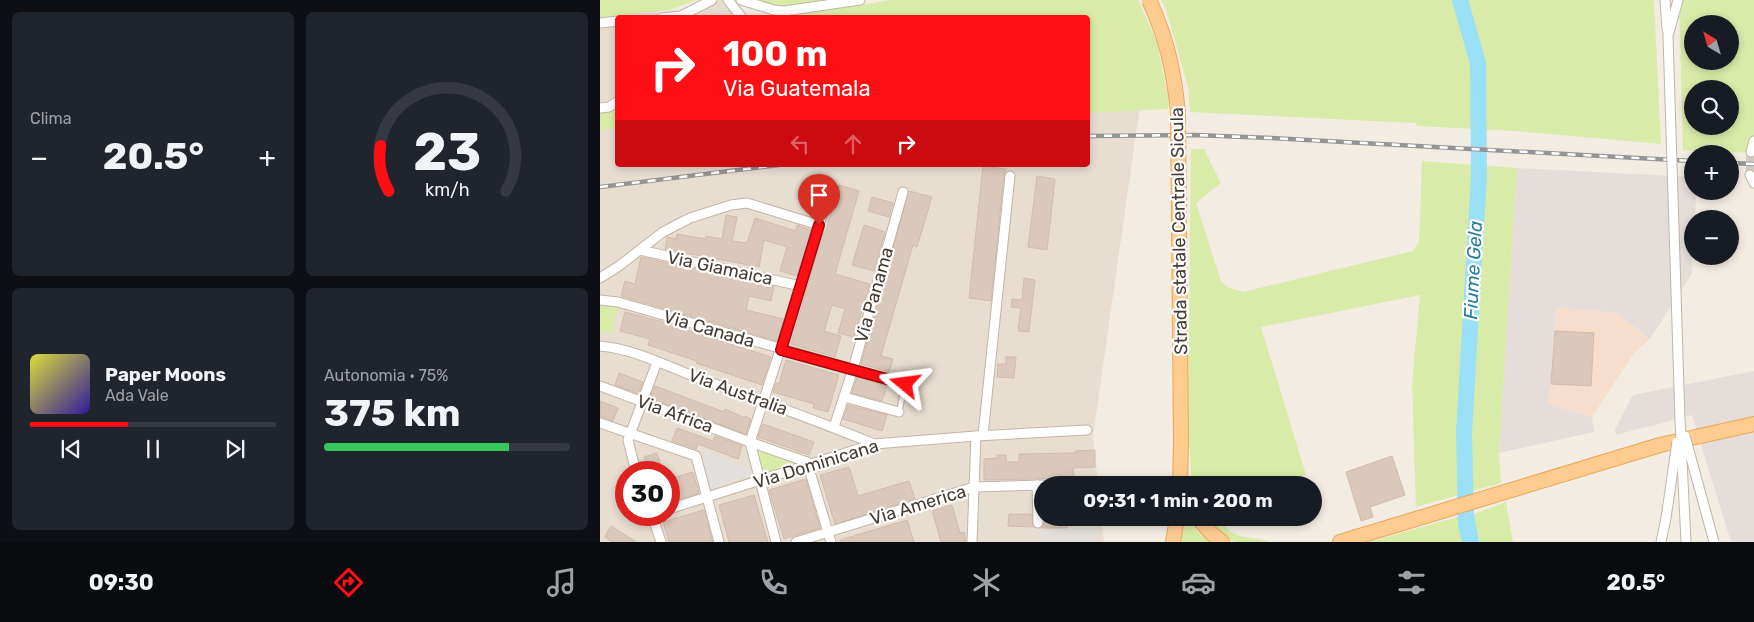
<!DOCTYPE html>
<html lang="it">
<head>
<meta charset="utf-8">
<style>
  body { margin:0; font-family:Rubik,sans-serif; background:#20242c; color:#f1f3f6; height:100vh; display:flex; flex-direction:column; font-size:19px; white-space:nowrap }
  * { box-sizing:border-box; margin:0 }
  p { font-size:16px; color:#9ea1a6 }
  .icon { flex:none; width:28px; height:28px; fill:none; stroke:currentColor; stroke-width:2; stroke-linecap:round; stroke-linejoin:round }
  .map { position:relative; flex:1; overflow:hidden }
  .sheet { display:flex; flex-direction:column; gap:12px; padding:12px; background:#0d0f14; width:600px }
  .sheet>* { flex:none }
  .top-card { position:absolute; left:15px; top:15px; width:475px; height:152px; border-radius:5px; box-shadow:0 2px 8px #0003; background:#ff0e14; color:#fff; overflow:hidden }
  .needle { width:32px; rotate:323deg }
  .tools { position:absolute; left:1084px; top:15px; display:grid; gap:10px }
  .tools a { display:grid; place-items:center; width:55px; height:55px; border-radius:50%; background:#171b24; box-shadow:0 2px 8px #0003; font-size:25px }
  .speed { position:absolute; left:15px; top:461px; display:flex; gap:10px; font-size:25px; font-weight:700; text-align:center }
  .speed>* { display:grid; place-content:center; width:65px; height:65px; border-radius:50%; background:#171b24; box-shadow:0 2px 8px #0003; line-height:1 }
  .speed .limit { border:8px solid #d22; background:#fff; color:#111 }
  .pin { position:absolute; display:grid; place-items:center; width:42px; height:42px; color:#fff; margin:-51px -21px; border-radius:50% 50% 50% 0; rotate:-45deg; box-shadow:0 0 5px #0007 }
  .pin .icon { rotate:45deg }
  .me { position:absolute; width:55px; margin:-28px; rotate:286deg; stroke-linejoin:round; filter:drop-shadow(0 0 4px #0008) }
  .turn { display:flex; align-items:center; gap:18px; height:105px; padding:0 25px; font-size:22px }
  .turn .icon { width:65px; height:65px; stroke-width:2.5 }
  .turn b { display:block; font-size:35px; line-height:42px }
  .lanes { display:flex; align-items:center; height:48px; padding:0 25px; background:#0003; justify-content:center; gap:25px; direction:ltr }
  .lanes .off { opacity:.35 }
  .big { font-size:38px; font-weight:700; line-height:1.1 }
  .sheet .widget { flex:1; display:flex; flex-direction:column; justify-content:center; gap:8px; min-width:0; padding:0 18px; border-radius:8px; background:#20242c }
  .sheet .dial { align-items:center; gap:0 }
  .dial svg { height:130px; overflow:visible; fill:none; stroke:#363941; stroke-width:7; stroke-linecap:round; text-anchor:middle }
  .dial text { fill:#f1f3f6; stroke:none }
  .song { display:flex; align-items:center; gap:15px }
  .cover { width:60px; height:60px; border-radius:8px; background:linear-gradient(135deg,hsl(60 70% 55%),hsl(250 70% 35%)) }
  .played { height:5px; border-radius:2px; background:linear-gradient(90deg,#ff0e14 40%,#363941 40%) }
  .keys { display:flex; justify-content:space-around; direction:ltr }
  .heat { display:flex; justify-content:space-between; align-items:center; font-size:28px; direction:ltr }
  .charge { height:8px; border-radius:4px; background:linear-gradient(90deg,#34c759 75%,#363941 0) }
  .sheet .tiles { flex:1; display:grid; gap:12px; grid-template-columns:repeat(2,1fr) }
  .trip { position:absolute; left:434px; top:476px; width:288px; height:50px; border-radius:25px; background:#171b24; box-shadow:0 2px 8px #0003; font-weight:700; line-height:50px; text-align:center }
  .dock { display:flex; height:80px; justify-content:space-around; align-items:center; background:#090b0e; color:#9ea1a6 }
  .dock .icon { width:35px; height:35px }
  .dock .selected { color:#ff0e14 }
  .dock b { font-size:22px; color:#f1f3f6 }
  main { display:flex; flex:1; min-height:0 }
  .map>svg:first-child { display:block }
</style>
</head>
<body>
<main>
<section class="sheet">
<div class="tiles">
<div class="widget"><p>Clima</p>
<div class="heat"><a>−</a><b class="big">20.5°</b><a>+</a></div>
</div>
<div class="widget dial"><svg viewBox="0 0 100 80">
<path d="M14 69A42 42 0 1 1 86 69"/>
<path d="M14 69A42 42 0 0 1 9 41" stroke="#ff0e14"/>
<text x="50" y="56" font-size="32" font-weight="700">23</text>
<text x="50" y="72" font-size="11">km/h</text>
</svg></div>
<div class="widget">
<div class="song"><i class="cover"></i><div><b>Paper Moons</b><p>Ada Vale</p></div></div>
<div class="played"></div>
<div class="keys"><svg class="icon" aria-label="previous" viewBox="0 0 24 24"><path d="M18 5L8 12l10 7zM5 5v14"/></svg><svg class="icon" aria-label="pause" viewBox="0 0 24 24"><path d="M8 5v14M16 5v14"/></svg><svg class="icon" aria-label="next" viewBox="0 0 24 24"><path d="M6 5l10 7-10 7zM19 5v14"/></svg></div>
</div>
<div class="widget"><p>Autonomia · 75%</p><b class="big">375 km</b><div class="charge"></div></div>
</div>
</section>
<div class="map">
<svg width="1154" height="542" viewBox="0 0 1154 542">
  <rect width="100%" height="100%" fill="#f3ece3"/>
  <!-- residential -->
  <g fill="#e8ddd1" fill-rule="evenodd">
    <path d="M0 0H61L56 17 18 18V165H488V98L541 99 493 436 498 485H442V518H501L504 542H0ZM26 472H69V515H26Z"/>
    <path d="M119 0H125L139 18H95Z"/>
  </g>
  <!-- commercial -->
  <path fill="#f7decc" d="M956 308 1017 313 1050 339 1035 352 992 417 948 404 951 383Z"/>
  <!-- industrial -->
  <g fill="#e5ddd9">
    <path d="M917 168 1092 177V191H1096L1095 219H1092V273L1050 339 1017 313 956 308 951 383 948 404 992 417 994 432 899 453Z"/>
    <path d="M1154 371V542H1131L1092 415 1016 435 1015 429 1033 395Z"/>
  </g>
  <!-- green -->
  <g fill="#d9eba8" fill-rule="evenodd">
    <path d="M0 0H96L69 10 0 17Z"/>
    <path d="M148 0H226L187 7Z"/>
    <path d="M292 0H538L557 42 568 97V109L488 113V18L181 17Z"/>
    <path d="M561 0H1054L1061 144 915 131 817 126 816 123 590 112 588 87 566 9Z"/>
    <path d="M1079 0H1154V153L1083 150ZM1092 24H1130V61H1092ZM1092 89H1130V126H1092Z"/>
    <path d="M17 106V128L0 130V111L12 110Z"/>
    <path d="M591 149H604L621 183 596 203 621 281 627 287 643 292 813 251 819 242 822 161 917 168 899 453 901 483 816 507 812 384 820 295 661 327 706 475 665 485H592L588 427Z"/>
    <path d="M0 303 19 308 11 333 0 332Z"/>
    <path d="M156 448 196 463 163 474Z"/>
    <path d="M906 502 913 542H879L874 514Z"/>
    <path d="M857 517 863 542H769Z"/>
    <path d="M586 518H588L598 532 610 542H578Z"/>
    <path d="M606 518H620C631 542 649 534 669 542H636L630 540Z"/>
  </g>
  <!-- parking -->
  <g fill="#e3dfdc">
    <path d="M106 451 153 469 155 475 109 489 102 463Z"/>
    <path d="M495 527 496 542H440L439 529Z"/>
  </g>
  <!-- water -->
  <path fill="#9ae0f6" d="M874 514 879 542H863L857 517Z"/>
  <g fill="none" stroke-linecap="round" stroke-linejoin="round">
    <!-- river -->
    <path stroke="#9ae0f6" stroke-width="16" d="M860 0 878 63 879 177 864 432 866 524 870 542"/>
  </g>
  <!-- building -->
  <g fill="#d9c8bb" stroke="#d1bbab">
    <path d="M383 166 406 169 404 175 391 301 369 298Z"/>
    <path d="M437 176 455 179 447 250 428 247Z"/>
    <path d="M239 185 259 191 235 274 270 284 254 337 238 333 245 309 232 305 224 331 241 336 235 357 191 344 223 233 225 234Z"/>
    <path d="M309 191 332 197 317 247 313 245 281 356 293 359 289 372 261 364Z"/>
    <path d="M272 197 293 203 289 217 268 211Z"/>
    <path d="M126 215 137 217 132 241 147 243 155 218 196 231 197 225 211 230 197 276 180 271 187 247 164 240 159 267 65 249 67 237 76 239 77 234 106 239V236L122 239Z"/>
    <path d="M264 225 285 232 274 271 252 265Z"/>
    <path d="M41 257 174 286 171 301 149 296 146 310 184 319 177 341 21 296 25 281 35 284Z"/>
    <path d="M424 278 435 280 429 332 418 331 421 308 411 307 412 299 422 300Z"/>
    <path d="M25 312 56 320 171 357 162 385 96 363 97 361 48 345 50 339 20 331Z"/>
    <path d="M955 331 994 333 991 386 951 384Z"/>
    <path d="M406 357H416L414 378 397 377 398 364H406Z"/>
    <path d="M186 360 239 375 228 412 213 408 214 404 173 392 176 383 179 384Z"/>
    <path d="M19 373 43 382 39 394 15 385Z"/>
    <path d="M257 377 287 386 282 401 252 393Z"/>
    <path d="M55 386 124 412 125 409 145 418V416L151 419 146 434 50 398Z"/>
    <path d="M0 401 18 408 13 421 0 416Z"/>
    <path d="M248 405 287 415 282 431 243 419Z"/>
    <path d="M163 424 214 442 209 455 158 437Z"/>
    <path d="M77 428 113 441 115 436 142 446 138 459 98 444 96 449 72 441Z"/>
    <path d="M495 450V467L473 468 474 478 384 480V459L397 458V455H406V462H419V454L475 453V451Z"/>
    <path d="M57 453 63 472H48L44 457Z"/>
    <path d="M792 456 805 495 770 507 773 517 761 521 746 472Z"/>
    <path d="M249 467 258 496 309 481 315 499 235 524 220 475Z"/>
    <path d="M93 472 99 493 69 503V479Z"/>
    <path d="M206 479 220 528 184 539 169 490Z"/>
    <path d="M154 495 168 542H129L119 505Z"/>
    <path d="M352 505 360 533 364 532 366 542H341L332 511Z"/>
    <path d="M104 510 113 542H69L63 522Z"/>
    <path d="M409 514H432L434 527 408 526Z"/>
    <path d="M444 519H467V528H442Z"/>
    <path d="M307 520 314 542H240V540Z"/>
    <path d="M11 526 36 542H12L5 537Z"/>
  </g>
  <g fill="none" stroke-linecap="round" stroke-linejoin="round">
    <!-- minor-tunnel -->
    <path stroke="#d0c9c0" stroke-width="9" stroke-dasharray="9 4.5" stroke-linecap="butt" d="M1150 175 1151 152"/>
    <defs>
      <path id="service" d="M299 412 305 384"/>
      <g id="minor">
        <path d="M128 0 142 18"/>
        <path d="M141 0 174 10 184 11 260 0"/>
        <path d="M1065 0 1067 30"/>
        <path d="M61 18 81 16 112 0"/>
        <path d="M0 23 18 21"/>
        <path d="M1068 36 1078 0"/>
        <path d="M0 108 9 107 18 101"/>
        <path d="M1151 152 1154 141"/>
        <path d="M1150 175 1154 183"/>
        <path d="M40 250 201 286"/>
        <path d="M0 278 19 266 63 232 90 218 131 205 147 203 219 225"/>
        <path d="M0 300 18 302 305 384"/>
        <path d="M0 346C34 349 67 366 98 378 157 399 216 420 274 444"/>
        <path d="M0 386 150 442 201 286 230 189"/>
        <path d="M244 397 299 412"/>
        <path d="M0 423 96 456 119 542"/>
        <path d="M234 427 253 369 303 192"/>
        <path d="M383 435 410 176"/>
        <path d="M36 472 28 440 57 362"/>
        <path d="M437 485 438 523"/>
        <path d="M447 485 496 483"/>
        <path d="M69 509 274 444 376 436 487 430"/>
        <path d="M52 515 61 542"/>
        <path d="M176 542 150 442 207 462 231 542"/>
        <path d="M196 542 374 487 442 485"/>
        <path d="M372 542 376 436"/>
        <path d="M1061 542 1066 518"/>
      </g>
      <g id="primary">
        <path d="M580 485 581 441"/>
        <path d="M598 518 611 533 622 542"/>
        <path d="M573 542 577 518"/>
        <path d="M740 542 1060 445 1154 424"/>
      </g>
    </defs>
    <!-- service casing -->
    <use href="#service" stroke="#c2b5a8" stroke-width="7"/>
    <!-- minor casing -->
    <use href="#minor" stroke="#c2b5a8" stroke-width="11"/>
    <!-- primary casing -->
    <use href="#primary" stroke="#eda658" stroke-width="16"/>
    <!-- service -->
    <use href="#service" stroke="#fff" stroke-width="4.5"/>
    <!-- minor -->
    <use href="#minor" stroke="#fff" stroke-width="9"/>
    <!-- primary -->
    <use href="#primary" stroke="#ffcc90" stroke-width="14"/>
    <defs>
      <g id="rail">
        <path d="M488 136 594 135 671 138 1092 161"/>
        <path d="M1130 163 1154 164"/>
        <path d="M0 187 179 165"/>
      </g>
    </defs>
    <!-- rail casing -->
    <use href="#rail" stroke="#949494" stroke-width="4.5"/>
    <!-- rail -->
    <use href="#rail" stroke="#fff" stroke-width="2.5" stroke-dasharray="8" stroke-linecap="butt"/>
    <defs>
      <g id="minor-bridge">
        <path d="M1068 36 1080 420 1086 542"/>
        <path d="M1085 436 1114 542"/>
        <path d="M1066 518 1077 442"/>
      </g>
      <path id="primary-bridge" d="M549 0C567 39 574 71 578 113L581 441"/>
    </defs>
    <!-- minor-bridge casing -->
    <use href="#minor-bridge" stroke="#c2b5a8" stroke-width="11" stroke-linecap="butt"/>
    <!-- primary-bridge casing -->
    <use href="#primary-bridge" stroke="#eda658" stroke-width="16" stroke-linecap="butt"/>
    <!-- minor-bridge -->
    <use href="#minor-bridge" stroke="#fff" stroke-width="9"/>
    <!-- primary-bridge -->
    <use href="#primary-bridge" stroke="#ffcc90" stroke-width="14"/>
  </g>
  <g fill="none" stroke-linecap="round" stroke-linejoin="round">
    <defs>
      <path id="route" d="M219 225 181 350 305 384"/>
    </defs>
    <!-- route casing -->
    <use href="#route" stroke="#a6090d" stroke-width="12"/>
    <!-- route -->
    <use href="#route" stroke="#ff0e14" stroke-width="9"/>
  </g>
  <g text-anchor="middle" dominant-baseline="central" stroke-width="4.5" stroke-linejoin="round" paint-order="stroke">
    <!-- street labels -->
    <g font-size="18" fill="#453b33" stroke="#fff">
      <text transform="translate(579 231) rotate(-91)">Strada statale Centrale Sicula</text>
      <text transform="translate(120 268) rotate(12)">Via Giamaica</text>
      <text transform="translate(274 295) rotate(-74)">Via Panama</text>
      <text transform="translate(109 329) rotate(16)">Via Canada</text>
      <text transform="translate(138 392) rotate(20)">Via Australia</text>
      <text transform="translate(75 414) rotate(20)">Via Africa</text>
      <text transform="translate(216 464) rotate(-17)">Via Dominicana</text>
      <text transform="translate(318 505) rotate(-17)">Via America</text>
    </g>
    <!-- water labels -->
    <g font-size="19" font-style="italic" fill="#2180a0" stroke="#fff">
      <text transform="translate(873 270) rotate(-87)">Fiume Gela</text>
    </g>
  </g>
</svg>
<div class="tools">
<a><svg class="needle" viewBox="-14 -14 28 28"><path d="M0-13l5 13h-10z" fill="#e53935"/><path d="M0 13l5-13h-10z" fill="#9ea1a6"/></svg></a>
<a><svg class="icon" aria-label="search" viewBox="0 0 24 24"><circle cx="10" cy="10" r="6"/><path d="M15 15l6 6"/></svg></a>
<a>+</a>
<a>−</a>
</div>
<div class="speed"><div class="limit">30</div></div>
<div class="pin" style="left:219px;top:225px;background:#d93025"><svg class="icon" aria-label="arrive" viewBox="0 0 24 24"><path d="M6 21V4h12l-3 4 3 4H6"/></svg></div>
<svg class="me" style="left:305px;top:384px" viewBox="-20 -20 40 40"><path d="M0-17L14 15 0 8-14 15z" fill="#ff0e14" stroke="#fff" stroke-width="4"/></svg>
<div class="trip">09:31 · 1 min · 200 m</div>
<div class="top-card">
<div class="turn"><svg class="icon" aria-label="right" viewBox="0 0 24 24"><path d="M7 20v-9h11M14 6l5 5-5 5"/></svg><div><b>100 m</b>Via Guatemala</div></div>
<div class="lanes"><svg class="icon off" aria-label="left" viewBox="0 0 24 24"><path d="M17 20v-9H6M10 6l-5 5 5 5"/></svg><svg class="icon off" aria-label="ahead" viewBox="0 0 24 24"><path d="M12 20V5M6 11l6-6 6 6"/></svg><svg class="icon" aria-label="right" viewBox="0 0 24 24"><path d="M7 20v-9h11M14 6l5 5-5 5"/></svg></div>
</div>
</div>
</main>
<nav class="dock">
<b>09:30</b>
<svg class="icon selected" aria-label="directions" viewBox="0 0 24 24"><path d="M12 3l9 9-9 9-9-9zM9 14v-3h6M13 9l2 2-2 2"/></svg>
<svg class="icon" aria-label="music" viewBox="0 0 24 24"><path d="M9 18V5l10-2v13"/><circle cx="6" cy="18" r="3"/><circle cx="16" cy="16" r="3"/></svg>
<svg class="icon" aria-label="phone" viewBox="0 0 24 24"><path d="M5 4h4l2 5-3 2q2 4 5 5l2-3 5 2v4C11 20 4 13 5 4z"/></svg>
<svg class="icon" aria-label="climate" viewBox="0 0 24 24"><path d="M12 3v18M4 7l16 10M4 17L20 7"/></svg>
<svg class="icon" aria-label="car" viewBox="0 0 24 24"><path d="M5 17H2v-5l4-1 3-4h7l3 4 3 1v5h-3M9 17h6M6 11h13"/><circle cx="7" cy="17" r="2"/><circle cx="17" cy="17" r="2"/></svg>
<svg class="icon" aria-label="filters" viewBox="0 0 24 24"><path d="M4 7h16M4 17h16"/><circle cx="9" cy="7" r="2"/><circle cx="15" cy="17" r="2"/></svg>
<b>20.5°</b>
</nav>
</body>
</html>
